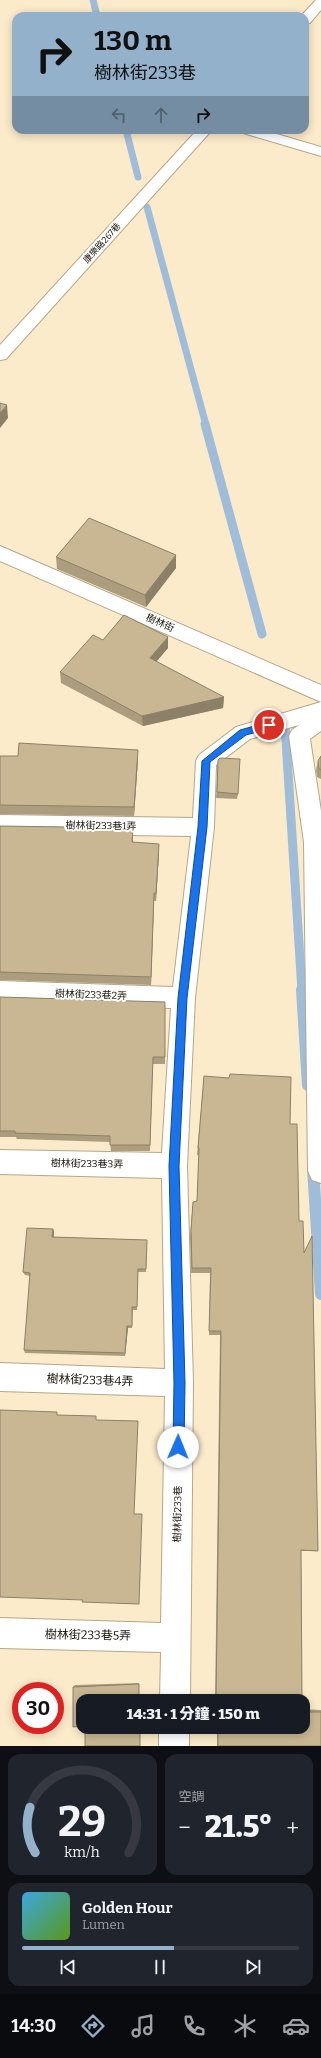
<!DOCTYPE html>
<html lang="zh-TW">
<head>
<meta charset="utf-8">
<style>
  body { margin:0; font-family:Bitter,"Noto Sans TC",serif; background:#20242c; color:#f1f3f6; height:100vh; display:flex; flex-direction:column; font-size:15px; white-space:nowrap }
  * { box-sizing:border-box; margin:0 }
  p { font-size:13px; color:#9ea1a6 }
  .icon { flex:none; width:22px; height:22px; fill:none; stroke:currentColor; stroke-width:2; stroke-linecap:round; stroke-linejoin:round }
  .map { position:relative; height:1746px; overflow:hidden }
  .sheet { display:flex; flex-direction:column; gap:8px; padding:8px; background:#0d0f14; flex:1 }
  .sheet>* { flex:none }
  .top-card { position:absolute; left:12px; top:12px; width:297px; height:122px; border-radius:12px; box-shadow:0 2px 10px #0003; background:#93b1cb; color:#111; overflow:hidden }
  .speed { position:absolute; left:12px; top:1682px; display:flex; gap:8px; font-size:20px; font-weight:700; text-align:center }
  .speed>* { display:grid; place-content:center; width:52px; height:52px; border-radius:50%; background:#171b24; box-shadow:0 2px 10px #0003; line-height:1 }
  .speed .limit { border:6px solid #d22; background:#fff; color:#111 }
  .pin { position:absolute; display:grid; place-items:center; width:34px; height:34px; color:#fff; margin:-17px; border:2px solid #fff; border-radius:50%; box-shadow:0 1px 4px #0007 }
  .me { position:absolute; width:44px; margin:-22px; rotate:1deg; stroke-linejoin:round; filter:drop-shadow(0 0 3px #0008) }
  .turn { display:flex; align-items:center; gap:14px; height:84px; padding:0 16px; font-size:18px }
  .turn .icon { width:52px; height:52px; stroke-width:2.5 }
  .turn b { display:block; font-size:28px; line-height:34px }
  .lanes { display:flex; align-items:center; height:38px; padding:0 16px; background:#0003; justify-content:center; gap:20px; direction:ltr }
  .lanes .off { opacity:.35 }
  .big { font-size:30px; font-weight:800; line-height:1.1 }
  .sheet .card { flex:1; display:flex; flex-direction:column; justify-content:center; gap:6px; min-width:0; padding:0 14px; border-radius:12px; background:#20242c }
  .sheet .dial { align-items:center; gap:0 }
  .dial svg { height:104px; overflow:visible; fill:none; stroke:#363941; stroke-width:7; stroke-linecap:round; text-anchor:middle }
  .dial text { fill:#f1f3f6; stroke:none }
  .song { display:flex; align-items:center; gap:12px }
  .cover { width:48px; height:48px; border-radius:6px; background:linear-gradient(135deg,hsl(200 70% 55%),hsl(90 70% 35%)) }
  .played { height:4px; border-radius:2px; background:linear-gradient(90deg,#93b1cb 55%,#363941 55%) }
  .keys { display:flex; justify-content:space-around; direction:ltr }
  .heat { display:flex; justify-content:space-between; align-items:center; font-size:22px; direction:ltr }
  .sheet .tiles { flex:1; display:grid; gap:8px; grid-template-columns:1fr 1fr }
  .card:last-child { grid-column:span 2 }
  .trip { position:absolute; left:76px; top:1694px; width:234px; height:40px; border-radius:12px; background:#171b24; box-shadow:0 2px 10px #0003; font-weight:800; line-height:40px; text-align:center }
  .tab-bar { display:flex; height:64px; justify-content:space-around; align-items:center; background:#090b0e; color:#9ea1a6 }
  .tab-bar .icon { width:28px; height:28px }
  .tab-bar .active { color:#93b1cb }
  .tab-bar b { font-size:18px; color:#f1f3f6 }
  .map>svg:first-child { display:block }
</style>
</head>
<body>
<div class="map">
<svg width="321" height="1746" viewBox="0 0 321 1746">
  <rect width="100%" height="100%" fill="#fbebca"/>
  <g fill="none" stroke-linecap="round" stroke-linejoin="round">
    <!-- stream-far2 -->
    <g stroke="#9fbcd9" stroke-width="7">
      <path d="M93 0 97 16"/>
      <path d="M126 130 138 177"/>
      <path d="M147 207 206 425"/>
    </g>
    <!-- stream-far1 -->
    <g stroke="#9fbcd9" stroke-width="9">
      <path d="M205 424 262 634"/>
      <path d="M285 725 302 991"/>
    </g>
    <!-- stream -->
    <g stroke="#9fbcd9" stroke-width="12">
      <path d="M302 990 308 1085"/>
      <path d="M313 1168 321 1294"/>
    </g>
    <defs>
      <g id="minor">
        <path d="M316 0H321V10L310 23 305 24V16H301Z"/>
        <path d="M197 130H212L6 359 0 360V345Z"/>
        <path d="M241 130H263L321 147V156L243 133Z"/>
        <path d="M0 546 321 685V731L310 739 321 811V1183L312 1180 308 1171 304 842 289 736 292 730 299 725 250 739 216 765 214 827 195 998 187 1166 193 1383 190 1701H160L161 1652 0 1648V1618L161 1623 165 1396 0 1391V1363L165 1369 162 1178 0 1174V1150L162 1153 171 1008 0 1003V981L173 987 191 836 0 833V815L193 818 196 761 199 755 236 727 321 702 0 561Z"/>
        <rect x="159" y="1727" width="30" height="19"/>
      </g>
    </defs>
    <!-- minor casing -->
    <use href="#minor" stroke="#b6a687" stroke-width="2"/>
    <!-- minor -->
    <use href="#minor" fill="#fff" fill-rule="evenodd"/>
  </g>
  <!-- wall -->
  <g fill="#ad9d7f">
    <path d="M176 555V568L146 607 57 569 56 557Z"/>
    <path d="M103 640 168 648 156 662 224 697 223 708 143 726 61 683 60 672Z"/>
    <path d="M0 756 138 759 134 816 0 814Z"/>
    <path d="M321 756V779L317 777 316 770 318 761Z"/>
    <path d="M218 760 238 794 237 799 216 798Z"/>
    <path d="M0 826 133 828V842L159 852 156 901H154L151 985 0 980Z"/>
    <path d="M0 997 165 1002V1064H153L150 1151H111L110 1142 17 1139 16 1137H0Z"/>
    <path d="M204 1076 290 1124 299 1221 304 1253 318 1551H301L302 1701H215L220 1335H209L210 1273H191L190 1236 193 1202 197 1201 199 1155H197Z"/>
    <path d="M53 1229 54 1232V1237L147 1240 146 1272H138L137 1310H133L132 1328H128L125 1356 25 1353 24 1350 30 1276 25 1275 23 1272Z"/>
    <path d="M139 1683V1701L73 1687 75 1685Z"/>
    <path d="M303 1709 321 1710V1746H217V1727H303Z"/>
  </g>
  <!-- shaded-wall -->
  <g fill="#8d8068">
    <path d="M7 405 8 418 0 428V413Z"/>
    <path d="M176 555V568L146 607 145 595Z"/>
    <path d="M168 637V648L150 669V658Z"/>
    <path d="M224 697 223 708 143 726 142 716Z"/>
    <path d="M138 750V759L134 816V807Z"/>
    <path d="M133 828V837L132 851V842Z"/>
    <path d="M159 844V852L156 901V893Z"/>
    <path d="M154 893V901L151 985V977Z"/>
    <path d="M53 1229 54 1232 53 1241 52 1237Z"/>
    <path d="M127 1326 128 1328 125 1356V1353Z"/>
  </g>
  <!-- building -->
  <g fill="#c9b794" stroke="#8d8068">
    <path d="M0 403 7 405 0 413Z"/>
    <path d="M89 518 176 555 145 595 56 557Z"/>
    <path d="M124 615 168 637 150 658 224 697 142 716 60 672 93 635 103 640Z"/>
    <path d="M19 743 138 750 134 807 0 805V756H18Z"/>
    <path d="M321 756V770L319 769 318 761Z"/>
    <path d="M220 758 240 759 238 794 217 792 218 760Z"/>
    <path d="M0 826 133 828 132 842 159 844 156 893H154L151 977 0 972Z"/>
    <path d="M0 997 165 1002V1057H153L150 1145H110V1136L15 1133V1131H0Z"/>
    <path d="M230 1074 291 1077 290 1124H297L299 1221H303L304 1253 312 1236 318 1551 301 1550 302 1701H216L221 1331H209L211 1268H192L191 1230 193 1202 197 1201 199 1148H198L204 1076 229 1078Z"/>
    <path d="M27 1228 53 1229 52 1237 147 1240 146 1269H138L137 1307H132V1326H127L125 1353 24 1350 30 1273 23 1272Z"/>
    <path d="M0 1410 57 1412V1415L96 1416V1420L138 1421 134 1514H142L139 1604 82 1602 83 1600 0 1597Z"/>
    <path d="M139 1684V1701H83V1726L73 1727V1687Z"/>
    <path d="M303 1712H321V1746H218V1727H303Z"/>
    <rect x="85" y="1727" width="55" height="19"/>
  </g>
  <!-- route -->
  <path fill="#1a73e8" stroke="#114b97" d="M269 722 274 725 272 728 246 735 210 762 207 827 187 998 179 1166 185 1383 184 1447 183 1451 178 1452 174 1451 173 1447 174 1383 169 1166 178 998 198 827 202 761 240 730Z"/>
  <g text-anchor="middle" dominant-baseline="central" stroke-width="4" stroke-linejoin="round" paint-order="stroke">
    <!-- far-street labels -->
    <g font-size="9" fill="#1a1409" stroke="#fff">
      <text transform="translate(102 243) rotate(-48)">康樂路267巷</text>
    </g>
    <!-- street labels -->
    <g font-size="10" fill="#1a1409" stroke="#fff">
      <text transform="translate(160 623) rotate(24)">樹林街</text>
      <text transform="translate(101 826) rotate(1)">樹林街233巷1弄</text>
      <text transform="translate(91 995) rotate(2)">樹林街233巷2弄</text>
      <text transform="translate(87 1164) rotate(1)">樹林街233巷3弄</text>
      <text transform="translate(178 1514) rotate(-89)">樹林街233巷</text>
    </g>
    <!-- near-street labels -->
    <g font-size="12" fill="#1a1409" stroke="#fff">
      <text transform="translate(90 1380) rotate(2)">樹林街233巷4弄</text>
      <text transform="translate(88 1635) rotate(1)">樹林街233巷5弄</text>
    </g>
  </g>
</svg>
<div class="speed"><div class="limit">30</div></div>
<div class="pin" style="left:269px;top:725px;background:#d93025"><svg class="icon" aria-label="arrive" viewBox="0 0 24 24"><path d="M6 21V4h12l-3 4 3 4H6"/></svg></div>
<svg class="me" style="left:178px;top:1447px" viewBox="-20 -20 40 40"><circle r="19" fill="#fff"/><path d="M0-13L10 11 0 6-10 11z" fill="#1a73e8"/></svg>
<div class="trip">14:31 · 1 分鐘 · 150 m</div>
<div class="top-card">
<div class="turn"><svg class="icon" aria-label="right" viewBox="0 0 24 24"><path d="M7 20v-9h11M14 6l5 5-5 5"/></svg><div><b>130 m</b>樹林街233巷</div></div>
<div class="lanes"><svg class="icon off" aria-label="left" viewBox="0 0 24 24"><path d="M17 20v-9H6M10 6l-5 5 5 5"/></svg><svg class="icon off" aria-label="ahead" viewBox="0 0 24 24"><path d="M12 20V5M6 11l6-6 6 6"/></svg><svg class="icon" aria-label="right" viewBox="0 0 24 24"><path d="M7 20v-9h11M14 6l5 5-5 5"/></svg></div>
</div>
</div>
<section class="sheet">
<div class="tiles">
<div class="card dial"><svg viewBox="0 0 100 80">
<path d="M14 69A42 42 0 1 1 86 69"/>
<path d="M14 69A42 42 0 0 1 10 34" stroke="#93b1cb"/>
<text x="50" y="56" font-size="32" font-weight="700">29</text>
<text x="50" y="72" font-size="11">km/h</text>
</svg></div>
<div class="card"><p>空調</p>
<div class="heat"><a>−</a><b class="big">21.5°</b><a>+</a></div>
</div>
<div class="card">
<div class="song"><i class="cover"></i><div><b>Golden Hour</b><p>Lumen</p></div></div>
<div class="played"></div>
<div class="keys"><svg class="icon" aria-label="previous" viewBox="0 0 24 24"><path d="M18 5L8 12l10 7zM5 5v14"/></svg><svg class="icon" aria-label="pause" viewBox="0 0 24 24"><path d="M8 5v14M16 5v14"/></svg><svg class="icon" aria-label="next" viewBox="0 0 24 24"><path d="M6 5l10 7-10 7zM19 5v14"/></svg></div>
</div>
</div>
</section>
<nav class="tab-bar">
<b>14:30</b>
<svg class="icon active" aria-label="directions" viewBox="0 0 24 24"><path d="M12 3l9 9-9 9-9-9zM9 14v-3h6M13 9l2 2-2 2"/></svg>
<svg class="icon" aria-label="music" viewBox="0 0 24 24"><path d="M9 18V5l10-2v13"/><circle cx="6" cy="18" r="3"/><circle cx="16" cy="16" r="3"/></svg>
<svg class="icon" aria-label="phone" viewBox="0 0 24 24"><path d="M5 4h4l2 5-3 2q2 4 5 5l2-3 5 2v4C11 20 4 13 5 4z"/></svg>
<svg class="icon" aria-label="climate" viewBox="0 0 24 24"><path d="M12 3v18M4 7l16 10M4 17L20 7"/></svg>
<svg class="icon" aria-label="car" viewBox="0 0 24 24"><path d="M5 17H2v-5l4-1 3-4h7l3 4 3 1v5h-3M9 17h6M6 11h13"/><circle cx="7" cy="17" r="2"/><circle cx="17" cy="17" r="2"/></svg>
</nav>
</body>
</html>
